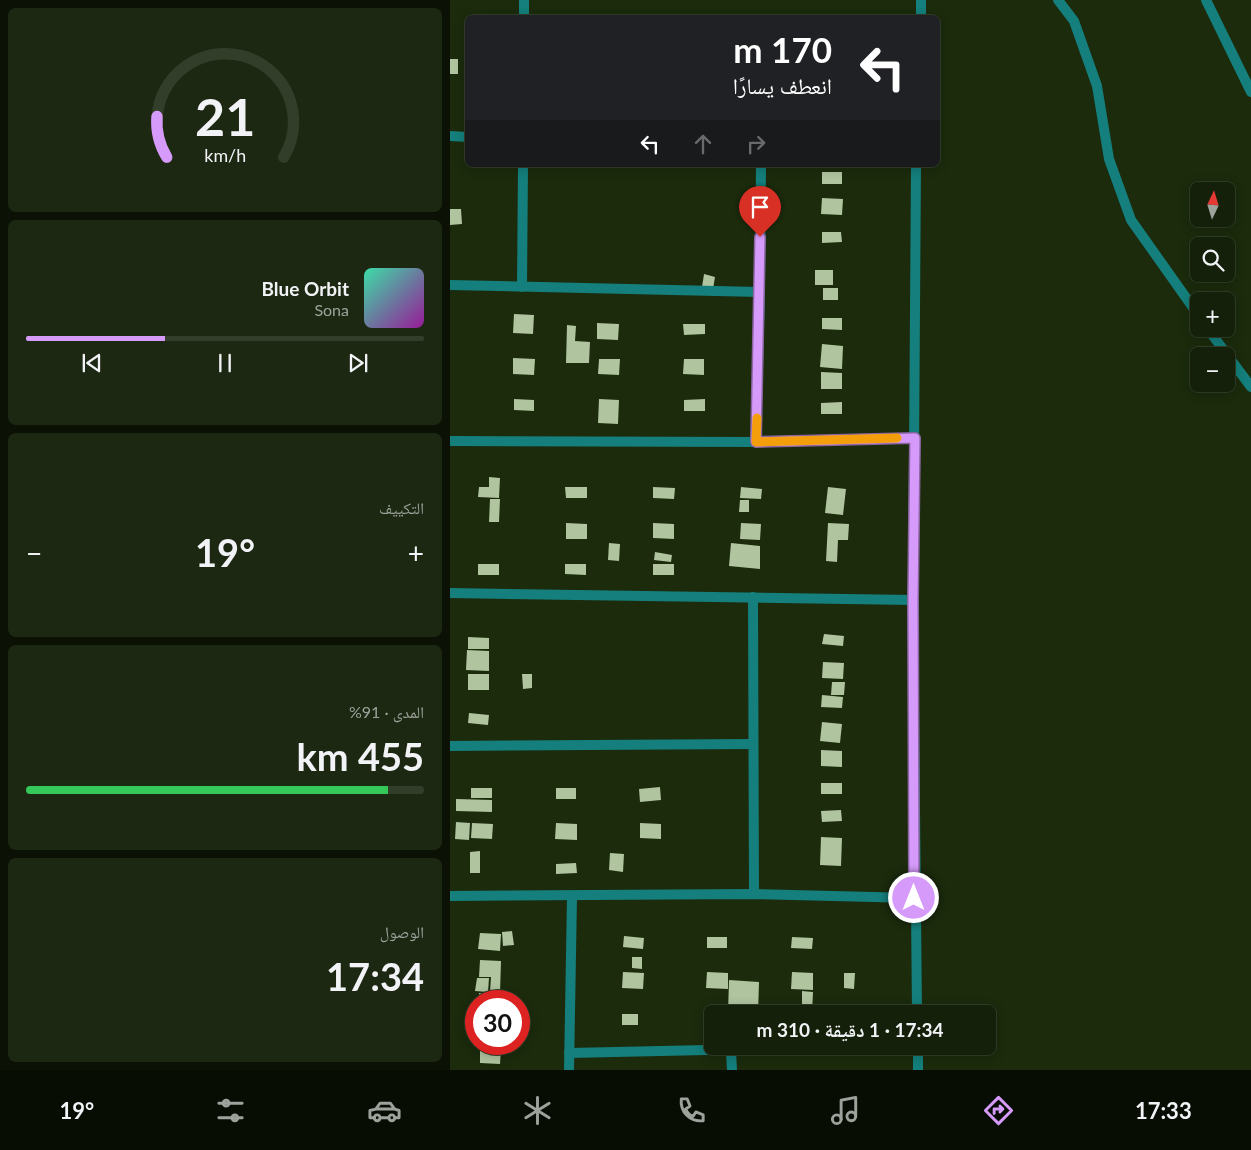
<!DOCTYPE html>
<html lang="ar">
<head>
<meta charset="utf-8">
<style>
  body { margin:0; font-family:Lato,"Noto Naskh Arabic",sans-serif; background:#1d2812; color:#f1f3f6; direction:rtl; height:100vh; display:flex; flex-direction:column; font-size:19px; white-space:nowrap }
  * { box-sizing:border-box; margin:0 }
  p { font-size:16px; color:#9da39c }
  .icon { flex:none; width:28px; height:28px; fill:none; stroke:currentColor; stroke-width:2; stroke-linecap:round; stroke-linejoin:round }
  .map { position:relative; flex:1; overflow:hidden; direction:ltr }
  .panel { display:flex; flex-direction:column; gap:8px; padding:8px; background:#0b1205; width:450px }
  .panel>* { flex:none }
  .top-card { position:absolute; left:15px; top:15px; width:475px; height:152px; border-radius:8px; box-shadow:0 2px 12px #0003,0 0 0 1px #333e2a; direction:rtl; background:#202124; color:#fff; overflow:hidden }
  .needle { width:32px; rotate:4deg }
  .controls { position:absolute; left:740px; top:182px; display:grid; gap:10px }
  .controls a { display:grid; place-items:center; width:45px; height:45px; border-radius:8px; background:#142009; box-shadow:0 2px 12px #0003,0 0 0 1px #333e2a; font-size:25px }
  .speed { position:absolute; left:15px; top:990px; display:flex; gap:10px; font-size:25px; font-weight:700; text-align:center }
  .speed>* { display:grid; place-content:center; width:65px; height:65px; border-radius:50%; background:#142009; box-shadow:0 2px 12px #0003,0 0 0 1px #333e2a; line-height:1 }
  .speed .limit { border:8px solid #d22; background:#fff; color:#111 }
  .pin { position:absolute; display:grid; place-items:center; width:42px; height:42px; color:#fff; margin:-51px -21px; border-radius:50% 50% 50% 0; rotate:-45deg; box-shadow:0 0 5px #0007 }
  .pin .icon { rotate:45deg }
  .me { position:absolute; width:55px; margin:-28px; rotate:0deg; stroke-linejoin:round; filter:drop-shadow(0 0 4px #0008) }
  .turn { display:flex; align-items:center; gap:18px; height:105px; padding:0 25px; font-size:22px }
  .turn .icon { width:65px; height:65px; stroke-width:2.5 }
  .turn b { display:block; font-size:35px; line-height:42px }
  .lanes { display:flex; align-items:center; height:48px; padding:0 25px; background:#0003; justify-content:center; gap:25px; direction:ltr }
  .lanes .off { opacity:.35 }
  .big { font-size:38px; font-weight:700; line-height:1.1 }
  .panel .widget { flex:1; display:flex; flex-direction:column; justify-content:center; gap:8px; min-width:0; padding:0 18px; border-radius:8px; background:#1d2812 }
  .panel .dial { align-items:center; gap:0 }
  .dial svg { height:130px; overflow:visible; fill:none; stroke:#333e2a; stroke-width:7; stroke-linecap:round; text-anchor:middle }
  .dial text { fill:#f1f3f6; stroke:none }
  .song { display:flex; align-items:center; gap:15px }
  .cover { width:60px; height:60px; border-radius:8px; background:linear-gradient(135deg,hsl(160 70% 55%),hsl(300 70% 35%)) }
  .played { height:5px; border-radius:2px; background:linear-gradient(90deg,#d69bfa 35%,#333e2a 35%) }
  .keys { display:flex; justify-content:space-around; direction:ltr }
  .heat { display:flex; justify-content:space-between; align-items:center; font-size:28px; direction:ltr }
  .charge { height:8px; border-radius:4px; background:linear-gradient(90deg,#34c759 91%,#333e2a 0) }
  .trip { position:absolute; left:254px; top:1005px; width:292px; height:50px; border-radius:8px; background:#142009; box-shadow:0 2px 12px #0003,0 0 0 1px #333e2a; font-weight:700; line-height:50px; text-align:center; direction:rtl }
  .menu { display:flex; height:80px; justify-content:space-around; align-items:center; background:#080d04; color:#9da39c }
  .menu .icon { width:35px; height:35px }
  .menu .on { color:#d69bfa }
  .menu b { font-size:22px; color:#f1f3f6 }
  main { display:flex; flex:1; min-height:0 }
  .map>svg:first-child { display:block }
</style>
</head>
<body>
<main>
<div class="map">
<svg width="801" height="1070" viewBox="0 0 801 1070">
  <rect width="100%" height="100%" fill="#1b2b0c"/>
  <!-- building -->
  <g fill="#afc49f">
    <rect x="0" y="59" width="8" height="15"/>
    <rect x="372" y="172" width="20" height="12"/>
    <path d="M372 198 393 199 392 215 371 214Z"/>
    <path d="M0 209H11L12 224 0 225Z"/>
    <path d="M372 232H391L392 242 372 243Z"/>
    <rect x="365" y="270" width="18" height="15"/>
    <path d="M254 274 265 277 263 289 252 287Z"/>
    <rect x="373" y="288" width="15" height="12"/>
    <path d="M64 314 84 315 83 334 63 333Z"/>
    <path d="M372 318H392V330L372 329Z"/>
    <path d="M147 323 169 324 168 340 147 339Z"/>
    <path d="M233 324H255V334L234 335Z"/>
    <path d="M117 325 126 326 125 341 140 342 139 363H116Z"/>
    <path d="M372 344 393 346 392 369 370 367Z"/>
    <path d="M63 358 85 359 84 375 63 374Z"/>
    <path d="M149 359H170L169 375 148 374Z"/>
    <path d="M234 359H254V375L233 374Z"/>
    <path d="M371 372 392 373V389H371Z"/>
    <path d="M64 399 84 400V411L64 410Z"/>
    <path d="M149 399 169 400 168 424 148 423Z"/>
    <path d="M255 399V411H234V400Z"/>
    <path d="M392 402V414H371V403Z"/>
    <path d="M39 477 50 478 49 498 28 497 29 487H39Z"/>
    <path d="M115 487H137V498H116Z"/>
    <path d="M203 487 225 488 224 499 203 498Z"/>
    <path d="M291 487 312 489 311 499 290 498Z"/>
    <path d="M378 487 396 489 393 515 375 513Z"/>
    <path d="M40 499H50L49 522H39Z"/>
    <path d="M290 500H299V512H289Z"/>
    <path d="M116 523 137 524V539H116Z"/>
    <path d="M203 523 224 524V539L203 538Z"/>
    <path d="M291 523 311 524 310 540 290 539Z"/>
    <path d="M378 523 399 524 398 540H388L387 562 376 561Z"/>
    <path d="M159 543 170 544 169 561 158 560Z"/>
    <path d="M281 543 310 546V569L279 566Z"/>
    <path d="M205 552 222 555 221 562 204 560Z"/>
    <rect x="28" y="564" width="21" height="11"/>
    <path d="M115 564H136V575L115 574Z"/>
    <rect x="203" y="564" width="21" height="11"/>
    <path d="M374 634 394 636 393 646 372 644Z"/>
    <path d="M18 637 39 638V649H18Z"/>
    <path d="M17 650 39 651V671L16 670Z"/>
    <path d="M373 662 394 663 393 679 372 678Z"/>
    <rect x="18" y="674" width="21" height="16"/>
    <path d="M72 674H82V688L73 689Z"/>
    <path d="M382 682H395L394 695H381Z"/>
    <path d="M372 695 393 697 392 708 371 707Z"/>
    <path d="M19 713 39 715 38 725 18 723Z"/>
    <path d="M372 722 392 724 390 743 370 741Z"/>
    <path d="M371 750 392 751V767L371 766Z"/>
    <rect x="371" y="783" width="21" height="11"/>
    <path d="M210 787 211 800 190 802 189 789Z"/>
    <rect x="21" y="788" width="21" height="10"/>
    <rect x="106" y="788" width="20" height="11"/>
    <path d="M6 799 42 800V812L6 811Z"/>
    <path d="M391 810 392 821 372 822 371 811Z"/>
    <path d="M6 822 20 823 19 840 5 839Z"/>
    <path d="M22 823 43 824 42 839 21 838Z"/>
    <path d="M106 823 127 824V840L105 839Z"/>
    <path d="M190 823 211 824V839L190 838Z"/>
    <path d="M371 837 392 838 391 866 370 865Z"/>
    <path d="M30 851V873H20V852Z"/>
    <path d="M160 853 174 854 173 872 159 870Z"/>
    <path d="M126 863 127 873 106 874V864Z"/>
    <path d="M62 931 64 945 53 946 52 932Z"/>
    <path d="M30 933 51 934 50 951 28 949Z"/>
    <path d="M174 936 194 938 193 949 173 947Z"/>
    <rect x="257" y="937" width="20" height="11"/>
    <path d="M342 937 363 938 362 949 341 948Z"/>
    <path d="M182 957H192V969L182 968Z"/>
    <path d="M30 960 51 961 50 993 40 992 41 977H29Z"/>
    <path d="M173 972 194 973 193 989 172 988Z"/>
    <path d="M257 972 278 973V989L256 988Z"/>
    <path d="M342 972 363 973V990L341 989Z"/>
    <path d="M394 973H405L404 989 394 988Z"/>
    <path d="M27 978H39L38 992 25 991Z"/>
    <path d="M279 980 309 982 308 1014 278 1012Z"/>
    <path d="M352 991 363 992 362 1013 352 1012Z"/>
    <path d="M29 993 51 995 50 1001H29Z"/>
    <rect x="172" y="1014" width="16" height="11"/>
    <path d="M30 1047 51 1048 50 1064 30 1063Z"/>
  </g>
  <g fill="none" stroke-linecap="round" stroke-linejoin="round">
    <!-- street -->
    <g stroke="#147f7c" stroke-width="10">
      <path d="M608 0 624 21 647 86 659 159 681 220 749 316"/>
      <path d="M756 0 801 92"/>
      <path d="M74 18V0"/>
      <path d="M471 18V0"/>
      <path d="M0 136 18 137"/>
      <path d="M466 165 463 600 467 1014"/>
      <path d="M0 285 310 292"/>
      <path d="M72 287 73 165"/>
      <path d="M758 329 801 387"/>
      <path d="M0 441 306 442 465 438"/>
      <path d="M306 442 310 292 311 165"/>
      <path d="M0 593 463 600"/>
      <path d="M303 597 304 894"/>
      <path d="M0 746 303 744"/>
      <path d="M0 896 304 894 464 898"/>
      <path d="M468 1046V1070"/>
      <path d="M281 1051 282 1070"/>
      <path d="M119 1053 447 1046"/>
      <path d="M119 1070 122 897"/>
    </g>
  </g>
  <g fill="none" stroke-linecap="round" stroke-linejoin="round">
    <defs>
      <path id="route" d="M310 237 306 442 465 438 463 600 464 898"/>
    </defs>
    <!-- route casing -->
    <use href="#route" stroke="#8b65a2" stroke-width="12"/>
    <!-- route -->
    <use href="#route" stroke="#d69bfa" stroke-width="9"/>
    <!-- slow -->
    <path stroke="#f59e0b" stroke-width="9" d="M307 418 306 442 447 438"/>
  </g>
</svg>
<div class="controls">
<a><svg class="needle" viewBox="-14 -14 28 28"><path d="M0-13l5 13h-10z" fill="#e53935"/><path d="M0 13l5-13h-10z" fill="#9da39c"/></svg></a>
<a><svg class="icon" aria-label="search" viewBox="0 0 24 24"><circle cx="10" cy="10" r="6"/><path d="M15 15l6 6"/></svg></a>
<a>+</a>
<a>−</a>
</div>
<div class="speed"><div class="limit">30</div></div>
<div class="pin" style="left:310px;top:237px;background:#d93025"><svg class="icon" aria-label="arrive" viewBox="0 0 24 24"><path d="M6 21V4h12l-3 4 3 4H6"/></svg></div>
<svg class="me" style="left:464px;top:898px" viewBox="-20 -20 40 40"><circle r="17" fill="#d69bfa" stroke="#fff" stroke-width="3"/><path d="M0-11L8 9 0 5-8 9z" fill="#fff"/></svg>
<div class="trip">17:34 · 1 دقيقة · 310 m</div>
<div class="top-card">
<div class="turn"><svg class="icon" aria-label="left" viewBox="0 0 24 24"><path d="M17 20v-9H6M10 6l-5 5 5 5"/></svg><div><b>170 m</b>انعطف يسارًا</div></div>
<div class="lanes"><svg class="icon" aria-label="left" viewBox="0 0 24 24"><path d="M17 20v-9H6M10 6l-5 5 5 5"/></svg><svg class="icon off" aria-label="ahead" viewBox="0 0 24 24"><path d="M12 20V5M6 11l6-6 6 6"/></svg><svg class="icon off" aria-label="right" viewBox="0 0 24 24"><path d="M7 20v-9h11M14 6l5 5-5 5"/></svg></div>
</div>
</div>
<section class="panel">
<div class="widget dial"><svg viewBox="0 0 100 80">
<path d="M14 69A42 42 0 1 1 86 69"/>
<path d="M14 69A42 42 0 0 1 8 44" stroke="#d69bfa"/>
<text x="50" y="56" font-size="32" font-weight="700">21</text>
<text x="50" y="72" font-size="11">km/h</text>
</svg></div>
<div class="widget">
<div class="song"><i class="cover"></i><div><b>Blue Orbit</b><p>Sona</p></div></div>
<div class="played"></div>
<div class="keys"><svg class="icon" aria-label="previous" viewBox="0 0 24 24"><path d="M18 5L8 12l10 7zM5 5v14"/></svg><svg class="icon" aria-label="pause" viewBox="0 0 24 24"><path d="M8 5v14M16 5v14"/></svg><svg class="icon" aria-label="next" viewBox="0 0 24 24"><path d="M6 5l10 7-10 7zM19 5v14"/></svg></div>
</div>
<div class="widget"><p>التكييف</p>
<div class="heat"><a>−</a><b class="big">19°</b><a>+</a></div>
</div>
<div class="widget"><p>المدى · 91%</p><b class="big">455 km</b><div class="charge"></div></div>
<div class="widget"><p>الوصول</p><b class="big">17:34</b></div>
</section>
</main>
<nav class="menu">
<b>17:33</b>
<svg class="icon on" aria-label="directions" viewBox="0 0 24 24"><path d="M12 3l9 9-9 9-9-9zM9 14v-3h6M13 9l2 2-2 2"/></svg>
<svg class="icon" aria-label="music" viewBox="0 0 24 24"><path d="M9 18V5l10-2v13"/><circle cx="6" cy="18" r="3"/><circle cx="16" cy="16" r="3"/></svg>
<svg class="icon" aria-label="phone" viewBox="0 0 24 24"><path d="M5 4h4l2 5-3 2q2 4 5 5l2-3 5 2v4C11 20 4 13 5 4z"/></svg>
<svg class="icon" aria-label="climate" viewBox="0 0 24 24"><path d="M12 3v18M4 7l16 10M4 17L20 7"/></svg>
<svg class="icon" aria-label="car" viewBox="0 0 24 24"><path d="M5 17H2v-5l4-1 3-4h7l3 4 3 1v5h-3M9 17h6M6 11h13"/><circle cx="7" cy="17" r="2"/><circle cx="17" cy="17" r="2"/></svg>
<svg class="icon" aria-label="filters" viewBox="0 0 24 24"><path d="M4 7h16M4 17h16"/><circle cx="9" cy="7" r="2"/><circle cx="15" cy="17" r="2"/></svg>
<b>19°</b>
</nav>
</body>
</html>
